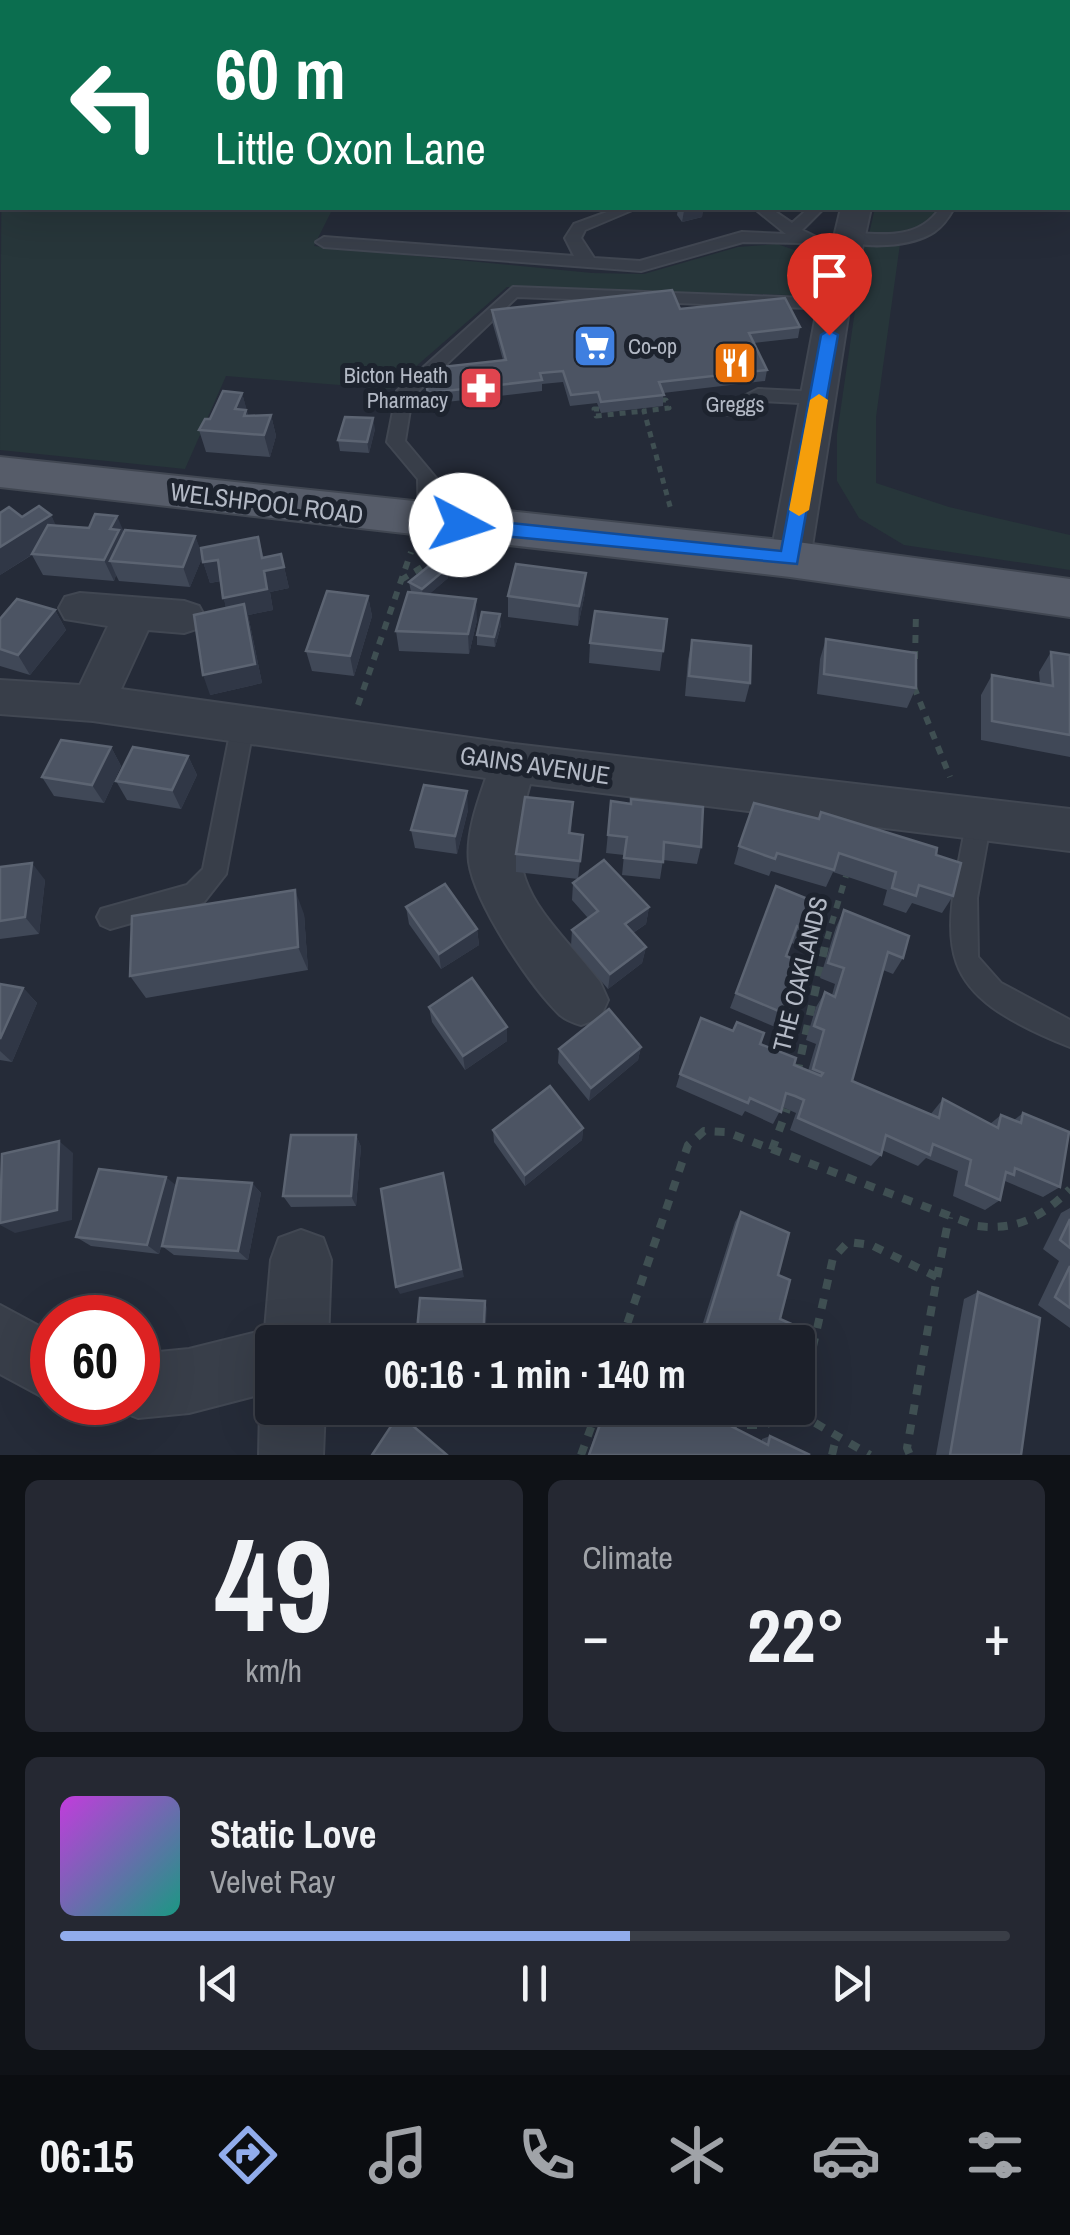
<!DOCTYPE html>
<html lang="en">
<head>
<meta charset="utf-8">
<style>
  body { margin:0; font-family:"Archivo Narrow",sans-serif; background:#252832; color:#f1f3f6; height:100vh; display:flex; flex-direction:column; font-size:38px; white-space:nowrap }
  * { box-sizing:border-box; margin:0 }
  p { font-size:32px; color:#a0a3a8 }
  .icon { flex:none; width:55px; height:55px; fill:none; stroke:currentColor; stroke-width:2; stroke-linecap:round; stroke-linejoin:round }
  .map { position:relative; height:1455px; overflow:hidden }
  .drawer { display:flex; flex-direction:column; gap:25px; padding:25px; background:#0f1217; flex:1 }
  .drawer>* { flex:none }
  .hud { position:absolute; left:0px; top:0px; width:1070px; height:210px; box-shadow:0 10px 40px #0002,0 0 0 2px #3a3e47; background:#0b6e4f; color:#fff; overflow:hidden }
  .speed { position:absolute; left:30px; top:1295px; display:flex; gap:20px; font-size:50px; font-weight:700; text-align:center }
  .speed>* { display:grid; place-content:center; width:130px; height:130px; border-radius:50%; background:#1c202a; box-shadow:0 10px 40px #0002,0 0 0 2px #3a3e47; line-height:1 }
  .speed .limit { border:15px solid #d22; background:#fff; color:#111 }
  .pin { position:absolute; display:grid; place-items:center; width:85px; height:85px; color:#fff; margin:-102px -42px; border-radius:50% 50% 50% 0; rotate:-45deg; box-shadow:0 0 10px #0007 }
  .pin .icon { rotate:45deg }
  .me { position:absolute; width:110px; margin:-55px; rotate:95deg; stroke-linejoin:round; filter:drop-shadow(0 0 8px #0008) }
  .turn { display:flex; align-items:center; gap:35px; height:210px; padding:0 50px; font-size:45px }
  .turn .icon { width:130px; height:130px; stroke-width:2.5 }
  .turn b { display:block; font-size:70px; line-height:85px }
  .big { font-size:75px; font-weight:800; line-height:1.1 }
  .drawer .card { flex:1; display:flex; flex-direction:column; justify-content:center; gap:15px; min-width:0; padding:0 35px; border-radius:15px; background:#252832 }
  .drawer .dial { align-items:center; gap:0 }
  .dial b { font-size:130px; line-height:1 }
  .song { display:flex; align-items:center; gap:30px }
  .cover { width:120px; height:120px; border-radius:15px; background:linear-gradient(135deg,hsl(290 70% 55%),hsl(170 70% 35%)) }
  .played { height:10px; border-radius:5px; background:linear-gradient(90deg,#91acec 60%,#3a3e47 60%) }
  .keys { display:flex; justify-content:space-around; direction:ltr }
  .heat { display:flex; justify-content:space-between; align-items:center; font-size:55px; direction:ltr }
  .drawer .tiles { flex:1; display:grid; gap:25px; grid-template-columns:1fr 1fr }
  .card:last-child { grid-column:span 2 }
  .trip { position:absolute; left:255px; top:1325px; width:560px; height:100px; border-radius:10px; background:#1c202a; box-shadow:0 10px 40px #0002,0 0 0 2px #3a3e47; font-weight:800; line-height:100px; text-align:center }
  .tabs { display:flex; height:160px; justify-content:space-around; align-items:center; background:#0b0d11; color:#a0a3a8 }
  .tabs .icon { width:70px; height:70px }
  .tabs .on { color:#91acec }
  .tabs b { font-size:45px; color:#f1f3f6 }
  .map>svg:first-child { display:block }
</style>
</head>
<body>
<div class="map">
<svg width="1070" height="1455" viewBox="0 0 1070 1455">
  <rect width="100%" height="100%" fill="#252b38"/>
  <!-- green -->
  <g fill="#27363a">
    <path d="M1 0H882L884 2H7Z"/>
    <path d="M2 82V208H333L314 246 592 273 644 274 738 247 777 244 824 260 820 296 507 287 390 389 226 376 185 469 0 450Z"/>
    <path d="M875 208H939L935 219C912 230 894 235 869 234Z"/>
    <path d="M865 242 900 244 876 417V483L949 507 1070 535V570L904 545 859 518 837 481V434Z"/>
  </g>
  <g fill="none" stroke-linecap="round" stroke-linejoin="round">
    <defs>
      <g id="service">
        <path d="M618 208H637L585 230 581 238 594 258 640 261 742 232 786 234 754 208H770L792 223 809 208H824L802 230 852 255 844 260 802 243 743 242 641 271 324 247 316 242 324 237 574 256 565 238 574 224Z"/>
        <path d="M940 208H954C949 217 943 226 934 232 913 246 862 251 841 237L849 232C882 235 919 240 940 208Z"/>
        <path d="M513 287 834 299 842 304 834 309 517 297 412 397 405 441 436 478V522L433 527H419L418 479 387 442 397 391Z"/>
        <path d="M758 389 819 392 828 398 819 404 760 401 728 415 719 409Z"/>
        <path d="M243 715 251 718 254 724 226 874 204 902 195 905 110 929 101 925 97 917 101 909 187 885 203 869 232 724 235 718Z"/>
        <path d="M979 810 987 813 991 820 977 898 978 957 1001 983 1070 1020V1047C932 992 940 953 967 820L971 813Z"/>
      </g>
      <g id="minor">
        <path d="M881 0H906L908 2H883Z"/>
        <path d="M841 208H871L850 304 810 559 804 569 790 573 776 569 770 559 818 304Z"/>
        <path d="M80 593 184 601 199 606 205 617 199 628 184 633 148 630 121 689 514 744 1070 809V851L530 784C499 886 541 907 600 982L608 1000 600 1018 581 1025C574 1023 566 1020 560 1015 530 986 475 904 469 862 466 834 477 804 486 778L93 721 0 714V680L80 685 108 626 65 619 59 608 65 597Z"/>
        <path d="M301 1230 323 1238 331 1260 328 1342H272V1408H325L323 1455H259L260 1408 266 1393 189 1413 138 1418 115 1409 113 1402H138V1354L189 1349 265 1330 271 1260 279 1238Z"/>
        <path d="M0 1305 52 1333V1402L0 1374Z"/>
      </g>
      <path id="primary" d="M0 457 790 541 1070 579V617L790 577 0 487Z"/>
    </defs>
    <!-- service casing -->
    <use href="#service" stroke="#414752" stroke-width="4"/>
    <!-- minor casing -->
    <use href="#minor" stroke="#414752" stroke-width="4"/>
    <!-- primary casing -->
    <use href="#primary" stroke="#414752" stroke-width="4"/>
    <!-- path-far3 -->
    <g stroke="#3f4f52" stroke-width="4" stroke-dasharray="5 5" stroke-linecap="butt">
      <path d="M51 0 57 2"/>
      <path d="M644 0 649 2"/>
    </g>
    <!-- path-far2 -->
    <g stroke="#3f4f52" stroke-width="5" stroke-dasharray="6 6" stroke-linecap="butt">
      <path d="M661 400H666L669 408 644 411 671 510"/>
      <path d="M599 409H594L596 416 644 411"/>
    </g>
    <!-- path-far1 -->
    <g stroke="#3f4f52" stroke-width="6" stroke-dasharray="8 8" stroke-linecap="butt">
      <path d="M401 580 440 556"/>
      <path d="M915 659 916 612"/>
      <path d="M914 687 950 777"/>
      <path d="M358 705 411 552"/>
      <path d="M827 939 846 876"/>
    </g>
    <!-- path -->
    <g stroke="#3f4f52" stroke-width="8" stroke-dasharray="10 10" stroke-linecap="butt">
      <path d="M797 1074 827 937"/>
      <path d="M772 1150 787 1109"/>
      <path d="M937 1277 949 1217"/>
      <path d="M621 1342 688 1145 704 1131 726 1132 977 1226C1017 1231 1042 1217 1070 1189"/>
      <path d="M798 1413 870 1455"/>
      <path d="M727 1425H764L798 1413 833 1258 848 1242 871 1245 937 1277 907 1448 910 1455"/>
      <path d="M581 1455 598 1408"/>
      <path d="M832 1455 836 1438"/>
    </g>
    <!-- service -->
    <use href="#service" fill="#383e49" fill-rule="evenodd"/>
    <!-- minor -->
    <use href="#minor" fill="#383e49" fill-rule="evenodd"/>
    <!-- primary -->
    <use href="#primary" fill="#565c69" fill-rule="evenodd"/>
  </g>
  <!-- wall -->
  <g fill="#404857">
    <path d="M1069 137H1070V163L1068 161Z"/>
    <path d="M678 208H703L702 217 682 222 677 215Z"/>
    <path d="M680 309 800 327 798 338 754 343 767 370 765 381 663 393V406L601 413 597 403 570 406 563 382 542 384V391L429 404 423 369 503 360 492 321V310Z"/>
    <path d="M242 393 248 416 271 415 276 436 270 457 206 452 199 430Z"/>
    <path d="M375 429 369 453 340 451 338 440Z"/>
    <path d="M51 515 55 525 124 532 195 536 201 553 264 557 281 554 289 588 270 592 273 610 248 615 262 683 210 695 226 608 221 581 210 583 202 558 190 587 119 581 116 575 114 581 43 575 32 555 0 575 22 517Z"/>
    <path d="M447 568 448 578 429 594 477 620 469 654 399 651 396 631 411 592 409 582Z"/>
    <path d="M585 593 578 626 508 617V596Z"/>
    <path d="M368 596 372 616 354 676 312 671 306 651Z"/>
    <path d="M55 610 66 630 30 675 0 666V619Z"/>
    <path d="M667 619 660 671 589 663 590 643Z"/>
    <path d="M501 625 495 647 477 645V635Z"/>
    <path d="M826 639 916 688 907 708 817 694 820 659Z"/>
    <path d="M692 640 750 683 745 702 685 696 688 660Z"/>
    <path d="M1051 652 1070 655V757L981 740V695L992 675 1040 684 1039 672Z"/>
    <path d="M111 747 121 766 104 803 54 796 42 777Z"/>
    <path d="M188 756 197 775 181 809 127 800 116 781Z"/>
    <path d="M611 801 701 847 697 864 663 860 660 879 622 875 624 855 606 853Z"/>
    <path d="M573 802 571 834 583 835 578 879 516 872V854Z"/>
    <path d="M468 810 457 854 415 848 411 830Z"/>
    <path d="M739 846 936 855 953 896 942 913 912 903 906 913 883 905 887 890 833 872 826 887 771 871 769 876 734 864Z"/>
    <path d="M0 867 45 880 39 934 0 939Z"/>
    <path d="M573 883 649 907 646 924 633 933 646 947 642 963 608 989 571 946 572 930 588 918 572 900Z"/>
    <path d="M776 886 805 929 798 945 791 943 786 956 788 1015 780 1029 730 1008Z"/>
    <path d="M406 907 477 929 479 945 441 969 409 924Z"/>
    <path d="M844 910 903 958 893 974 883 970 852 1081 930 1115 943 1099 990 1124 1001 1115 1014 1120 1023 1113 1060 1187 1043 1197 1005 1181 1003 1183 1000 1200 985 1210 953 1196 958 1171 926 1158 918 1166 882 1150 881 1155 871 1166 790 1130 796 1113 787 1109 782 1107 773 1124 745 1111 742 1116 676 1087 680 1074 760 1044 794 1065 808 1071 816 1044 806 1040 816 1007 825 992 832 995 835 984 820 978 836 927Z"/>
    <path d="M304 914 308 970 146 998 130 976Z"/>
    <path d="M0 984 23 988 37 1003 12 1062 0 1060Z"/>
    <path d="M429 1007 507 1041 465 1070 432 1022Z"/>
    <path d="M641 1047 638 1060 589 1101 558 1063 559 1049Z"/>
    <path d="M583 1128 582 1140 525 1186 494 1142 493 1130Z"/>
    <path d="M356 1135 361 1147 356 1206 291 1207 283 1196Z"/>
    <path d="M252 1183 261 1193 248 1260 174 1255 162 1246 166 1230 159 1254 91 1246 76 1237 176 1186Z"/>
    <path d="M1070 1208V1328L1038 1305 1059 1261 1043 1249 1061 1213Z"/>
    <path d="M741 1212 778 1275 780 1319 791 1342H697L735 1222Z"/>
    <path d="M978 1292 1021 1455H936L964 1299Z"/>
    <path d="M604 1408H660L671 1413 674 1410 688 1416 690 1408H750L747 1418 740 1422 733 1419 731 1426 762 1441V1439L770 1436 810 1455H588Z"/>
  </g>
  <!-- shaded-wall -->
  <g fill="#303746">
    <path d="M2 36V60L0 62V37Z"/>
    <path d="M698 208H703L702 217 682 222 684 211Z"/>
    <path d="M242 393 248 414 252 431 235 409Z"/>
    <path d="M271 415 276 436 270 457 264 435Z"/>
    <path d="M373 418 375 429 369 453 367 442Z"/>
    <path d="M51 515 61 536 0 575V547Z"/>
    <path d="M117 516 126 537 110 561 116 575 114 581 104 560 110 529Z"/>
    <path d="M195 536 203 556 190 587 183 567Z"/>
    <path d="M258 537 264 558 281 554 289 588 270 592 273 610 248 615 262 683 210 695 203 675 230 618 223 598 262 558Z"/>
    <path d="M218 560 225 580 210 583 203 562Z"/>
    <path d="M447 568 448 578 423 600 422 589Z"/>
    <path d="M586 573 585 593 578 626 579 606Z"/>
    <path d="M368 596 372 616 354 676 350 656Z"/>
    <path d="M476 599 477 620 469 654 468 634Z"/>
    <path d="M55 610 66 630 30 675 18 655Z"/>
    <path d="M500 614 501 625 495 647 494 637Z"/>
    <path d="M111 747 121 766 104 803 92 785Z"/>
    <path d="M188 756 197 775 181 809 172 790Z"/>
    <path d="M467 791 468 810 457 854 455 836Z"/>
    <path d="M32 863 45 880 39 934 25 917Z"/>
    <path d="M295 890 304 914 308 970 298 947Z"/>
    <path d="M649 907 646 924 622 940 625 924Z"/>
    <path d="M477 929 479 945 441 969 439 954Z"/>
    <path d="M646 947 642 963 608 989 610 974Z"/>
    <path d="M23 988 37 1003 12 1062 0 1051V1039Z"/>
    <path d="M507 1027V1041L465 1070 463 1056Z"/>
    <path d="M641 1047 638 1060 589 1101 591 1088Z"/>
    <path d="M583 1128 582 1140 525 1186V1175Z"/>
    <path d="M356 1135 361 1147 356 1206 351 1196Z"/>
    <path d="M59 1141 73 1153 72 1220 15 1233 0 1225Z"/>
    <path d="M443 1173 464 1277 400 1294 396 1287Z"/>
    <path d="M166 1177 178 1187 159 1254 147 1245Z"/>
    <path d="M252 1183 261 1193 248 1260 238 1251Z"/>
    <path d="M485 1301 487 1308 485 1342H483Z"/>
  </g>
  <!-- building -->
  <g fill="#4c5463" stroke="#5c6472" stroke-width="2.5">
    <path d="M672 290 680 309 785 298 800 327 749 333 767 370 659 382 664 395 601 402 598 392 571 395 563 371 540 373 542 380 428 393 423 369 506 360 492 310Z"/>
    <path d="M223 391 242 393 235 409 246 410 244 416 271 415 264 435 199 430 205 419H210Z"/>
    <path d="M345 417 373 418 367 442 338 440Z"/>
    <path d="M39 506 51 515 0 547V513L9 507 22 517Z"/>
    <path d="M95 514 117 516 110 529 119 530 104 560 32 554 48 525 89 528Z"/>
    <path d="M125 530 195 536 183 567 110 561Z"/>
    <path d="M258 537 262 558 281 554 284 567 264 571 267 589 223 598 218 560 203 562 201 548Z"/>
    <path d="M435 561 447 568 422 589 409 582Z"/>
    <path d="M516 564 586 573 579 606 508 596Z"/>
    <path d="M327 591 368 596 350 656 306 651Z"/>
    <path d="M408 592 476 599 468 634 396 631Z"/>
    <path d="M17 599 55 610 18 655 0 649V619Z"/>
    <path d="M244 604 255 664 203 675 194 615Z"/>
    <path d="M595 611 667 619 663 651 590 643Z"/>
    <path d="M482 612 500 614 494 637 477 635Z"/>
    <path d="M826 639 916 653V688L824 674Z"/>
    <path d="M692 640 751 646 750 683 689 676Z"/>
    <path d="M1051 652 1070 655V735L992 721V675L1053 686Z"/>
    <path d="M61 740 111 747 92 785 42 777Z"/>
    <path d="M133 747 188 756 172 790 116 781Z"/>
    <path d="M424 785 467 791 455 836 411 830Z"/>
    <path d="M525 797 573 802 569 833 583 835 580 861 516 854Z"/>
    <path d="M631 799 703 807 701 847 664 842 663 862 624 858 627 837 608 835 611 801 631 804Z"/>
    <path d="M754 803 819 819 821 812 937 848 936 855 961 863 953 896 919 885 916 896 892 888 896 872 839 853 834 870 777 853 775 859 739 846Z"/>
    <path d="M604 860 649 907 625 924 646 947 610 974 572 930 598 911 573 883Z"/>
    <path d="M32 863 25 917 0 921V867Z"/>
    <path d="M445 884 477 929 439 954 406 907Z"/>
    <path d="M776 886 815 902 805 929 797 926 786 956 805 964 788 1015 736 993Z"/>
    <path d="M295 890 298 947 130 976 132 916Z"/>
    <path d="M844 910 909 936 903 958 888 952 852 1081 939 1118 943 1099 998 1128 1001 1115 1021 1123 1023 1113 1069 1132 1060 1187 1015 1168 1014 1175 1006 1172 1000 1200 966 1185 971 1160 933 1144 930 1155 886 1135 881 1155 798 1118 804 1100 795 1096 786 1093 781 1112 750 1098 748 1103 680 1074 701 1018 733 1031 737 1022 764 1033 760 1044 796 1058 794 1065 821 1076 823 1073 813 1069 824 1030 814 1026 825 992 835 997 844 968 828 963Z"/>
    <path d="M472 978 507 1027 463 1056 429 1007Z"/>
    <path d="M0 984 23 988 0 1039Z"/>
    <path d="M609 1009 641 1047 591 1088 559 1049Z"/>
    <path d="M550 1086 583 1128 525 1175 493 1130Z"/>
    <path d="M291 1135H356L351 1196H283Z"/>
    <path d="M59 1141 57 1210 0 1223 2 1154Z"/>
    <path d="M99 1169 166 1177 147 1245 76 1237Z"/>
    <path d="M443 1173 461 1269 396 1287 381 1189Z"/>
    <path d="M178 1178 252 1183 238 1251 162 1246Z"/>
    <path d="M741 1212 789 1233 778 1275 790 1280 780 1319 796 1326 791 1342H701Z"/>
    <path d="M1070 1219V1248L1060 1240Z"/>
    <path d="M1070 1266V1308L1055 1297Z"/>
    <path d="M978 1292 1040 1318 1021 1455H950Z"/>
    <path d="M420 1298 485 1301 483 1342H416Z"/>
    <path d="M606 1408H660L673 1414 674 1410 692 1418 695 1408H750L747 1418 735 1412 731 1426 768 1445 770 1436 810 1455H589Z"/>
    <path d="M399 1414 447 1455H372Z"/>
  </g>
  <!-- route -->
  <path fill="#1a73e8" stroke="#114b97" stroke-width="2.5" d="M829 330 838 335 797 564 461 532 451 525 461 518 781 551 821 335Z"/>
  <!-- slow -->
  <path fill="#f59e0b" d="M819 394 828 400 809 510 799 516 789 510 810 400Z"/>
  <!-- icons -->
  <defs>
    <symbol id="supermarket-square" viewBox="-11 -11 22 22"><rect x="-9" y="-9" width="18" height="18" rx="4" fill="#3f7fe0" stroke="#1d232e"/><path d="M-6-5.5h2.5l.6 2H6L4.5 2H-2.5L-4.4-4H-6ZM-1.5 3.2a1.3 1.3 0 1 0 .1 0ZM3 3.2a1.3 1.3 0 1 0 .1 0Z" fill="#fff"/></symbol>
    <symbol id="restaurant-square" viewBox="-11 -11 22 22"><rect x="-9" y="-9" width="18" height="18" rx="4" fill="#e8710a" stroke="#1d232e"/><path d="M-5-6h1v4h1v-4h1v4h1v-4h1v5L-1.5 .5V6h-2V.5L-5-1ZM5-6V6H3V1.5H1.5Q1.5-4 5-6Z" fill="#fff"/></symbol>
    <symbol id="pharmacy-square" viewBox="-11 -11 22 22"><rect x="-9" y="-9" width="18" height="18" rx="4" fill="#e0444e" stroke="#1d232e"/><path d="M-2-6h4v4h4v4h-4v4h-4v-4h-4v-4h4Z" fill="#fff"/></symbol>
  </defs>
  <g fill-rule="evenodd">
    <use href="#supermarket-square" x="570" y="321" width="50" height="50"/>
    <use href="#restaurant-square" x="710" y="338" width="50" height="50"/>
    <use href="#pharmacy-square" x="456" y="363" width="50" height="50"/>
  </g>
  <g text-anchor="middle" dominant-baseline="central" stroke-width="10" stroke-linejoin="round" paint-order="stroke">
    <!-- far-poi labels -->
    <g font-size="22" fill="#b3b9c5" stroke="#1d232e" text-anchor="start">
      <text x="628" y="346">Co-op</text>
      <text x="448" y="375" text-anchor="end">Bicton Heath<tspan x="448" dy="25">Pharmacy</tspan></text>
      <text x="735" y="404" text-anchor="middle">Greggs</text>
    </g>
    <!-- street labels -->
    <g font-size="25" fill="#b3b9c5" stroke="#1d232e">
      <text transform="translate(267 503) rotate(7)">WELSHPOOL ROAD</text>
      <text transform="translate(535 765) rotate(8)">GAINS AVENUE</text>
      <text transform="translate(800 974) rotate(-76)">THE OAKLANDS</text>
    </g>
  </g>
</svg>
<div class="speed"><div class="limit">60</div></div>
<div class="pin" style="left:829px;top:335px;background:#d93025"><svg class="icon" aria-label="arrive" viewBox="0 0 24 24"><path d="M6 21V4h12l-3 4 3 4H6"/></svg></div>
<svg class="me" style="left:461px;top:525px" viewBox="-20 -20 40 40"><circle r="19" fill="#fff"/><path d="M0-13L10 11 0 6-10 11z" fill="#1a73e8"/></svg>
<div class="trip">06:16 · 1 min · 140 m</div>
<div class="hud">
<div class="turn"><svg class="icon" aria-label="left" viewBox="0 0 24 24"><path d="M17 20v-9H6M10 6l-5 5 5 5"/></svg><div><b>60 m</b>Little Oxon Lane</div></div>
</div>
</div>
<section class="drawer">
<div class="tiles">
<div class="card dial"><b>49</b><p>km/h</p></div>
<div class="card"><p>Climate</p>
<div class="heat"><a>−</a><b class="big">22°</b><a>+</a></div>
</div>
<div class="card">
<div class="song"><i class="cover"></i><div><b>Static Love</b><p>Velvet Ray</p></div></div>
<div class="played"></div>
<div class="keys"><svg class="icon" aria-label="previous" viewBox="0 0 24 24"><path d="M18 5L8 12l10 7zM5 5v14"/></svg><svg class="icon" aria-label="pause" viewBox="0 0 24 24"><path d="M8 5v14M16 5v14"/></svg><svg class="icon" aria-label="next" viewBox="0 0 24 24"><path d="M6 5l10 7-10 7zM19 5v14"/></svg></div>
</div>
</div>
</section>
<nav class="tabs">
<b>06:15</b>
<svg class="icon on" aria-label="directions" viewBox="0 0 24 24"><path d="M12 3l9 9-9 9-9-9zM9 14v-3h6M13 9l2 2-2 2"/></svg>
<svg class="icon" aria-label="music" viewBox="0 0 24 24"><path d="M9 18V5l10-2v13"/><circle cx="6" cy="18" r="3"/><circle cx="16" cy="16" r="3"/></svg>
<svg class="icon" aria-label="phone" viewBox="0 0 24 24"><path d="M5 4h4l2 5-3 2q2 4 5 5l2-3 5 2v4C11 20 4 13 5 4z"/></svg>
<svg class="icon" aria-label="climate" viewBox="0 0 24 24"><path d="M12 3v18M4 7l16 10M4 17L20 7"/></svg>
<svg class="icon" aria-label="car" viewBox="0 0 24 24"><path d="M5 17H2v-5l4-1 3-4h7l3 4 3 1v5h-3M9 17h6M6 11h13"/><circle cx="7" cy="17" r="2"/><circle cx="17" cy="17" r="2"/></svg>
<svg class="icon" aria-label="filters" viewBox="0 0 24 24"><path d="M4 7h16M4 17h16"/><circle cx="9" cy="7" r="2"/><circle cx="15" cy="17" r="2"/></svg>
</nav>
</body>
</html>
